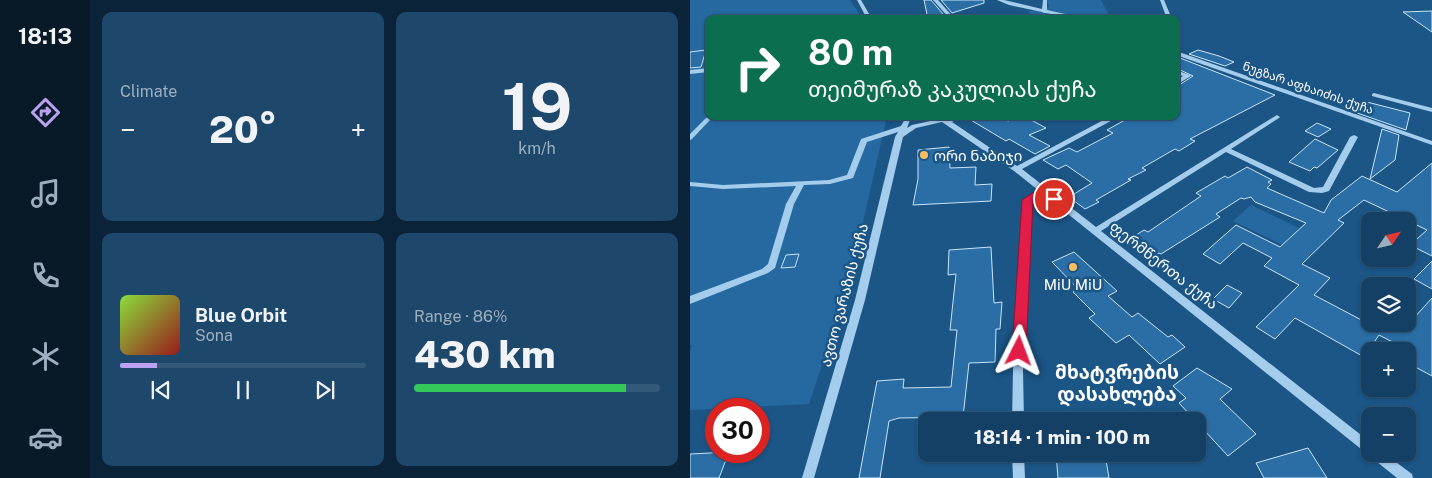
<!DOCTYPE html>
<html lang="en">
<head>
<meta charset="utf-8">
<style>
  body { margin:0; font-family:"Public Sans","Noto Sans Georgian",sans-serif; background:#1d476b; color:#f1f3f6; height:100vh; display:flex; flex-direction:column; font-size:19px; white-space:nowrap }
  * { box-sizing:border-box; margin:0 }
  p { font-size:16px; color:#9dafbf }
  .icon { flex:none; width:28px; height:28px; fill:none; stroke:currentColor; stroke-width:2; stroke-linecap:round; stroke-linejoin:round }
  .map { position:relative; flex:1; overflow:hidden }
  .details { display:flex; flex-direction:column; gap:12px; padding:12px; background:#0b2338; width:600px }
  .details>* { flex:none }
  .top-card { position:absolute; left:15px; top:15px; width:475px; height:105px; border-radius:10px; box-shadow:0 1px 4px #0004,0 0 0 1px #335979; background:#0b6e4f; color:#fff; overflow:hidden }
  .needle { width:32px; rotate:55deg }
  .tools { position:absolute; left:671px; top:212px; display:grid; gap:10px }
  .tools a { display:grid; place-items:center; width:55px; height:55px; border-radius:10px; background:#144065; box-shadow:0 1px 4px #0004,0 0 0 1px #335979; font-size:25px }
  .speed { position:absolute; left:15px; top:398px; display:flex; gap:10px; font-size:25px; font-weight:700; text-align:center }
  .speed>* { display:grid; place-content:center; width:65px; height:65px; border-radius:50%; background:#144065; box-shadow:0 1px 4px #0004,0 0 0 1px #335979; line-height:1 }
  .speed .limit { border:8px solid #d22; background:#fff; color:#111 }
  .pin { position:absolute; display:grid; place-items:center; width:42px; height:42px; color:#fff; margin:-21px; border:2px solid #fff; border-radius:50%; box-shadow:0 1px 5px #0007 }
  .me { position:absolute; width:55px; margin:-28px; rotate:3deg; stroke-linejoin:round; filter:drop-shadow(0 0 4px #0008) }
  .turn { display:flex; align-items:center; gap:18px; height:105px; padding:0 20px; font-size:22px }
  .turn .icon { width:65px; height:65px; stroke-width:2.5 }
  .turn b { display:block; font-size:35px; line-height:42px }
  .big { font-size:38px; font-weight:800; line-height:1.1 }
  .details .card { flex:1; display:flex; flex-direction:column; justify-content:center; gap:8px; min-width:0; padding:0 18px; border-radius:10px; background:#1d476b }
  .details .dial { align-items:center; gap:0 }
  .dial b { font-size:65px; line-height:1 }
  .song { display:flex; align-items:center; gap:15px }
  .cover { width:60px; height:60px; border-radius:8px; background:linear-gradient(135deg,hsl(90 70% 55%),hsl(0 70% 35%)) }
  .played { height:5px; border-radius:2px; background:linear-gradient(90deg,#bca0f2 15%,#335979 15%) }
  .keys { display:flex; justify-content:space-around; direction:ltr }
  .heat { display:flex; justify-content:space-between; align-items:center; font-size:28px; direction:ltr }
  .charge { height:8px; border-radius:4px; background:linear-gradient(90deg,#34c759 86%,#335979 0) }
  .details .tiles { flex:1; display:grid; gap:12px; grid-template-columns:repeat(2,1fr) }
  .trip { position:absolute; left:228px; top:412px; width:288px; height:50px; border-radius:10px; background:#144065; box-shadow:0 1px 4px #0004,0 0 0 1px #335979; font-weight:800; line-height:50px; text-align:center }
  main { display:flex; flex:1; min-height:0 }
  .menu { display:flex; flex-direction:column; width:90px; justify-content:space-around; align-items:center; background:#081a28; color:#9dafbf }
  .menu .icon { width:35px; height:35px }
  .menu .selected { color:#bca0f2 }
  .menu b { font-size:22px; color:#f1f3f6 }
  .map>svg:first-child { display:block }
</style>
</head>
<body>
<main>
<nav class="menu">
<b>18:13</b>
<svg class="icon selected" aria-label="directions" viewBox="0 0 24 24"><path d="M12 3l9 9-9 9-9-9zM9 14v-3h6M13 9l2 2-2 2"/></svg>
<svg class="icon" aria-label="music" viewBox="0 0 24 24"><path d="M9 18V5l10-2v13"/><circle cx="6" cy="18" r="3"/><circle cx="16" cy="16" r="3"/></svg>
<svg class="icon" aria-label="phone" viewBox="0 0 24 24"><path d="M5 4h4l2 5-3 2q2 4 5 5l2-3 5 2v4C11 20 4 13 5 4z"/></svg>
<svg class="icon" aria-label="climate" viewBox="0 0 24 24"><path d="M12 3v18M4 7l16 10M4 17L20 7"/></svg>
<svg class="icon" aria-label="car" viewBox="0 0 24 24"><path d="M5 17H2v-5l4-1 3-4h7l3 4 3 1v5h-3M9 17h6M6 11h13"/><circle cx="7" cy="17" r="2"/><circle cx="17" cy="17" r="2"/></svg>
</nav>
<section class="details">
<div class="tiles">
<div class="card"><p>Climate</p>
<div class="heat"><a>−</a><b class="big">20°</b><a>+</a></div>
</div>
<div class="card dial"><b>19</b><p>km/h</p></div>
<div class="card">
<div class="song"><i class="cover"></i><div><b>Blue Orbit</b><p>Sona</p></div></div>
<div class="played"></div>
<div class="keys"><svg class="icon" aria-label="previous" viewBox="0 0 24 24"><path d="M18 5L8 12l10 7zM5 5v14"/></svg><svg class="icon" aria-label="pause" viewBox="0 0 24 24"><path d="M8 5v14M16 5v14"/></svg><svg class="icon" aria-label="next" viewBox="0 0 24 24"><path d="M6 5l10 7-10 7zM19 5v14"/></svg></div>
</div>
<div class="card"><p>Range · 86%</p><b class="big">430 km</b><div class="charge"></div></div>
</div>
</section>
<div class="map">
<svg width="742" height="478" viewBox="0 0 742 478">
  <rect width="100%" height="100%" fill="#1b5687"/>
  <!-- green -->
  <g fill="#2569a0">
    <path d="M0 0H160L173 19H19V116H197L159 284 119 404 0 410V351L2 345H0Z"/>
    <path d="M357 0H411L421 19H352L337 12 359 7Z"/>
    <path d="M561 205 609 228 593 245 543 221Z"/>
  </g>
  <!-- building -->
  <g fill="#2a6ea5" stroke="#c9e4f9">
    <path d="M234 0H241L254 15 238 19Z"/>
    <path d="M251 0H294V3L262 13Z"/>
    <path d="M742 11V32L713 12Z"/>
    <path d="M16 50 11 67 0 68V52Z"/>
    <path d="M508 50 529 56 544 62 535 66 499 54Z"/>
    <path d="M490 58 585 95 500 139 505 141 489 151 485 149 452 168 456 170 438 179 441 180 406 200 409 202 395 209 379 197 402 183 376 165 368 169 353 160 379 148 387 152 423 133 417 130 442 116H486V87L503 76 486 68V60Z"/>
    <path d="M673 101 720 113 716 130 667 113Z"/>
    <path d="M274 116H309L318 121 334 116 356 128 339 135 360 146 345 154 319 139 316 141Z"/>
    <path d="M627 123 641 129 628 137 615 131Z"/>
    <path d="M692 129 709 135 705 160 680 179Z"/>
    <path d="M625 139 648 150 627 168 624 167 620 171 599 162Z"/>
    <path d="M259 147 260 168 286 167 285 185 302 184 301 201 223 205 228 179V150Z"/>
    <path d="M742 163V256L720 245 737 230 674 200 648 220 654 223 612 264 640 278 624 295 679 324H718V317L723 319 742 298V376L718 363 724 353 689 335 674 357 605 318 585 339 566 327 609 285 574 266 582 258 553 243 530 264 513 254 546 225 590 247 616 223 565 202 561 197 554 199 551 198 526 214 530 217 471 254 469 253 462 257 438 240 454 230 458 232 511 196 506 193 535 176 538 178 557 167 582 180 578 182 581 184 577 188 634 213 641 200 672 176 707 192Z"/>
    <path d="M301 247 304 303 312 302 310 329H306L305 362 279 363 273 417 209 418 199 421 190 478H169L187 381 214 379 213 388 261 387 267 330H260L266 274 258 275 259 250Z"/>
    <path d="M384 252 427 291 418 296 442 317 448 313 478 337 482 335 495 347 470 364 439 335 426 343 399 318 405 314 383 292 388 289 362 262Z"/>
    <path d="M109 254 105 267 91 268 96 255Z"/>
    <path d="M742 261V289L724 279Z"/>
    <path d="M537 285 552 293 539 308 523 299Z"/>
    <path d="M507 368 542 389 530 399 566 434 538 456 489 403 496 398 483 386Z"/>
    <path d="M618 448 637 478H574L566 463Z"/>
    <path d="M39 452 29 478H0V454Z"/>
    <path d="M366 454H415L419 478H368Z"/>
  </g>
  <g fill="none" stroke-linecap="round" stroke-linejoin="round">
    <!-- minor -->
    <g fill="#a4ccec" fill-rule="evenodd">
      <path d="M167 0H171L182 19H142L175 15Z"/>
      <path d="M243 0H248L265 19H260Z"/>
      <path d="M307 0H314L352 9 353 0H357V10L398 19H387L356 13H354L352 12 319 5Z"/>
      <path d="M470 0H474L482 19H477Z"/>
      <path d="M486 51 742 141V145L486 55Z"/>
      <path d="M19 68V72L0 74V70Z"/>
      <path d="M486 70 500 75 501 76 486 85V80L493 76 486 74Z"/>
      <path d="M684 93 742 108V112L682 96V94Z"/>
      <path d="M587 115 590 117 589 118 541 149 624 188 633 187 660 137 664 135 668 137 639 191 632 193 619 192 536 152 411 231 680 442V454H695L722 474 723 478H707L682 458 680 455 676 453 353 194 342 201 333 370 334 421H322L323 370 334 200 348 190 324 171 252 122 226 128 213 137 175 300 124 478H112L165 300 205 137 208 132 177 142 163 178 140 184 114 185 104 204 85 268 78 273 0 304V296L72 269 78 264 96 204 106 186 33 189 0 186V182L33 185 139 180 157 175 171 139 211 126 215 119 217 118 220 120 217 128 222 125 245 120 238 116H248L257 119 263 116H271L262 122 327 166 421 116H430L332 169 406 227Z"/>
      <path d="M18 117 20 118V120L2 139 0 140V134L16 118Z"/>
      <path d="M322 454H334L335 478H323Z"/>
    </g>
  </g>
  <!-- route -->
  <path fill="#e11d48" stroke="#92132f" d="M353 186 369 199 364 202 352 194 343 201 336 351 334 355H324L322 351 332 200Z"/>
  <!-- markers -->
  <g fill="#fdbf61" stroke="#1b5687" stroke-width="2">
    <circle cx="234" cy="155" r="5"/>
    <circle cx="383" cy="267" r="5"/>
  </g>
  <g text-anchor="middle" dominant-baseline="central" stroke-width="5" stroke-linejoin="round" paint-order="stroke">
    <!-- far-street labels -->
    <g font-size="12" fill="#fff" stroke="#1b5687">
      <text transform="translate(618 88) rotate(19)">ნუგზარ აფხაიძის ქუჩა</text>
    </g>
    <!-- poi labels -->
    <g font-size="15" fill="#fff" stroke="#1b5687" text-anchor="start">
      <text x="244" y="155">ორი ნაბიჯი</text>
      <text x="383" y="284" text-anchor="middle">MiU MiU</text>
    </g>
    <!-- street labels -->
    <g font-size="15" fill="#fff" stroke="#1b5687">
      <text transform="translate(474 265) rotate(38)">ფერმწერთა ქუჩა</text>
      <text transform="translate(154 295) rotate(-75)">ავთო ვარაზის ქუჩა</text>
    </g>
    <!-- near-neighbourhood labels -->
    <g font-size="19" font-weight="bold" fill="#fff" stroke="#1b5687">
      <text x="427" y="372">მხატვრების<tspan x="427" dy="22">დასახლება</tspan></text>
    </g>
  </g>
</svg>
<div class="tools">
<a><svg class="needle" viewBox="-14 -14 28 28"><path d="M0-13l5 13h-10z" fill="#e53935"/><path d="M0 13l5-13h-10z" fill="#9dafbf"/></svg></a>
<a><svg class="icon" aria-label="layers" viewBox="0 0 24 24"><path d="M12 4l9 5-9 5-9-5zM3 14l9 5 9-5"/></svg></a>
<a>+</a>
<a>−</a>
</div>
<div class="speed"><div class="limit">30</div></div>
<div class="pin" style="left:364px;top:199px;background:#d93025"><svg class="icon" aria-label="arrive" viewBox="0 0 24 24"><path d="M6 21V4h12l-3 4 3 4H6"/></svg></div>
<svg class="me" style="left:329px;top:351px" viewBox="-20 -20 40 40"><path d="M0-17L14 15 0 8-14 15z" fill="#e11d48" stroke="#fff" stroke-width="4"/></svg>
<div class="trip">18:14 · 1 min · 100 m</div>
<div class="top-card">
<div class="turn"><svg class="icon" aria-label="right" viewBox="0 0 24 24"><path d="M7 20v-9h11M14 6l5 5-5 5"/></svg><div><b>80 m</b>თეიმურაზ კაკულიას ქუჩა</div></div>
</div>
</div>
</main>
</body>
</html>
